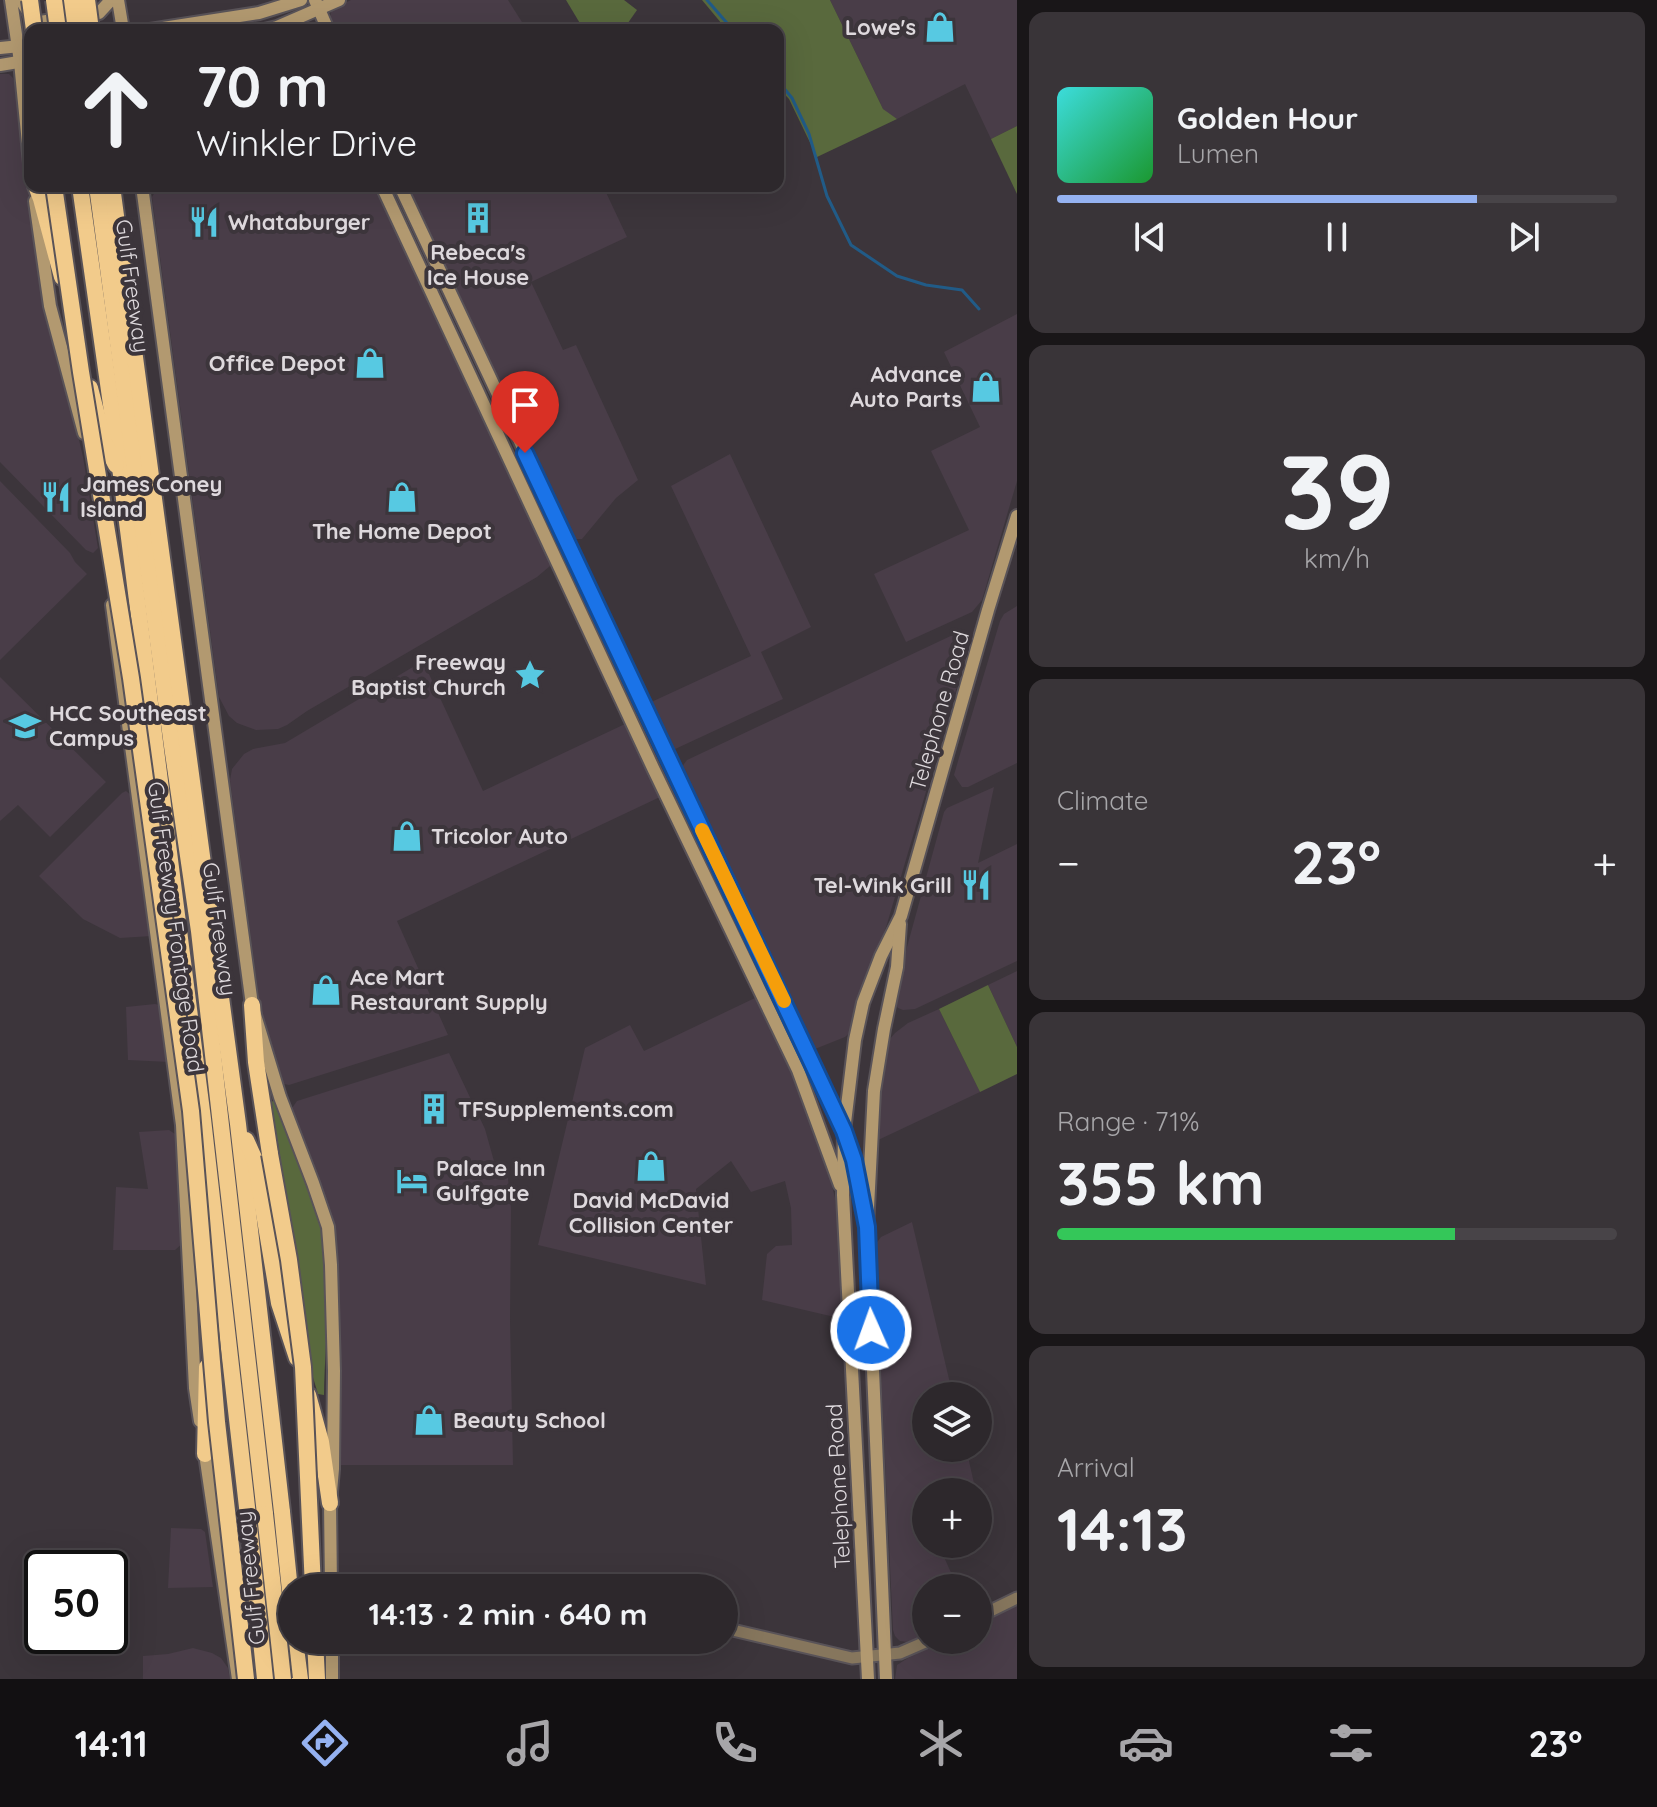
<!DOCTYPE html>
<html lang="en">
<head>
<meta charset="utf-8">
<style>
  body { margin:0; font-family:Quicksand,sans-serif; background:#393438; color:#f1f3f6; height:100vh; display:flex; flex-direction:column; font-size:30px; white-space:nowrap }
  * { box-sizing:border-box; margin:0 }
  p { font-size:26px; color:#a7a6a9 }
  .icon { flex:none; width:44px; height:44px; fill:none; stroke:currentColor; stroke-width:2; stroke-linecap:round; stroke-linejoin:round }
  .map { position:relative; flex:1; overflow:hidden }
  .details { display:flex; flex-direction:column; gap:12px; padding:12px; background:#191618; width:640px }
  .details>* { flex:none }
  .banner { position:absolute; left:24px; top:24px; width:760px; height:168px; border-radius:16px; box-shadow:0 8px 32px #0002,0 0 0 2px #484448; background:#2d282c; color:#f1f3f6; overflow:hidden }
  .controls { position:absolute; left:912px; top:1382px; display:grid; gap:16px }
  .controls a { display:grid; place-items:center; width:80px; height:80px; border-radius:50%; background:#2d282c; box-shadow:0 8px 32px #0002,0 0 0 2px #484448; font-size:40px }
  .speed { position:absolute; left:24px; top:1550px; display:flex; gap:16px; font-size:40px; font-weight:700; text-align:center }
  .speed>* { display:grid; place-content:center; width:104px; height:104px; border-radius:50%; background:#2d282c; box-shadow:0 8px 32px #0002,0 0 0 2px #484448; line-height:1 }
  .speed .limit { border:4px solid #111; border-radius:12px; background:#fff; color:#111 }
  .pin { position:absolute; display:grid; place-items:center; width:68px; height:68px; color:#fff; margin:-82px -34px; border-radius:50% 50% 50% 0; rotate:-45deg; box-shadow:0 0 8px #0007 }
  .pin .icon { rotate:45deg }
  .me { position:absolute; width:88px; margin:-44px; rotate:358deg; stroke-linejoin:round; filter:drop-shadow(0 0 6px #0008) }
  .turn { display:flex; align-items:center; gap:28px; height:168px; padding:0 40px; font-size:36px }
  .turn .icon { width:104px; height:104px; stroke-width:2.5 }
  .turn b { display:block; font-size:56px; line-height:68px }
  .big { font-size:60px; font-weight:700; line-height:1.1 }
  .details .card { flex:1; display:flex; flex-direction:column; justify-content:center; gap:12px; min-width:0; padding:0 28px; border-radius:16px; background:#393438 }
  .details .dial { align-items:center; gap:0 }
  .dial b { font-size:104px; line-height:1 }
  .song { display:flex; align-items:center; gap:24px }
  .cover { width:96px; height:96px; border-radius:12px; background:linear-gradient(135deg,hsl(180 70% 55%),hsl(130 70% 35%)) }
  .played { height:8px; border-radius:4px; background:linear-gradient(90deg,#95b2f1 75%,#484448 75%) }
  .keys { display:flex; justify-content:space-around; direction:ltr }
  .heat { display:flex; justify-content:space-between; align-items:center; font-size:44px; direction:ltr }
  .charge { height:12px; border-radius:6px; background:linear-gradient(90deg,#34c759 71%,#484448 0) }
  .trip { position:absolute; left:278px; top:1574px; width:460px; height:80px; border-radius:40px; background:#2d282c; box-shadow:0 8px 32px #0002,0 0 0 2px #484448; font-weight:700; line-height:80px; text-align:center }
  .tabs { display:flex; height:128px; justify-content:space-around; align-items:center; background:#121012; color:#a7a6a9 }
  .tabs .icon { width:56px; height:56px }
  .tabs .on { color:#95b2f1 }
  .tabs b { font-size:36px; color:#f1f3f6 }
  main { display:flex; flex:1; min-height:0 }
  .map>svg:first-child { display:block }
</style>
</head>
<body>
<main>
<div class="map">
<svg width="1017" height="1679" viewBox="0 0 1017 1679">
  <rect width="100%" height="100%" fill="#3c353b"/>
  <!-- built -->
  <g fill="#493d48">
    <path d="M351 0H508L527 30H334L330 18 331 12 336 7Z"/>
    <path d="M830 0H1017V126L991 139 965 84 897 119 888 114 883 109Z"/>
    <path d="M0 74H9L13 78 15 83 46 319 59 370 73 414 83 457 98 548 93 553 86 550 0 462Z"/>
    <path d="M201 186H376L550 560V566L537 577 307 711 287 725 278 729 256 730 237 723 229 716 219 697 152 197 155 192Z"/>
    <path d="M405 186H603L627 237 531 282 563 350 576 345 638 480 616 498 582 539H572Z"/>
    <path d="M1017 314V481L982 600 972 612 906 642 874 574 969 530 931 451 980 427 944 352Z"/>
    <path d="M730 454 811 627 761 652 783 699 673 750 669 747 647 704 751 656 671 486Z"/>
    <path d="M0 481 70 553 75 562 87 574 0 660Z"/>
    <path d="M1017 606V763L968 787H962L954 775 958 761 1000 621 1004 614Z"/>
    <path d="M957 633 961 634 967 643 966 656 887 924 860 1002 853 1030 845 1037 815 1049 808 1041 680 773 681 768 687 760Z"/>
    <path d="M423 661 483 791 625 724 660 797 397 921 448 1035 289 1085 284 1084 277 1077 260 1005 230 780 232 769 244 754 253 749 285 743Z"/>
    <path d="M0 677 106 782 50 837 18 805 0 821Z"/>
    <path d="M994 787 978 863 1017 844V961L915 1009 903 1010 898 1008 895 1004 907 947 944 812 947 808Z"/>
    <path d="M126 791 133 797 152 936 120 938 83 919 39 876 122 793Z"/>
    <path d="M1017 971V1047L988 985Z"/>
    <path d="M757 997 803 1097 824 1153 835 1198 840 1245 843 1319 762 1300 767 1254 776 1246 792 1245 791 1208 785 1181 751 1192 731 1161 696 1189 706 1285 538 1245 585 1048 630 1025 644 1051Z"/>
    <path d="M155 1004 159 1005 162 1008 169 1062 128 1060 126 1007Z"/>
    <path d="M939 1009 980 1092 876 1141 883 1065 889 1040 895 1033 908 1023Z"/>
    <path d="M449 1053 485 1129 497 1172 507 1169 511 1208 510 1321 513 1465H338V1266L334 1230 329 1208 314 1168 290 1111 297 1101Z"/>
    <path d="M169 1130 175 1134 178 1140 184 1242 175 1250H113L116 1187 148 1189 139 1132Z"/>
    <path d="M912 1222 953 1396H926V1448H966L976 1492H926V1544H938L958 1588H926V1636L907 1642 900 1641 895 1636 893 1630 875 1245 881 1237Z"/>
    <path d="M171 1528 201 1529 205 1532 213 1587 168 1588Z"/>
    <path d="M1017 1605V1679H895L897 1665 908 1658 945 1640H978V1623Z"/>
    <path d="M193 1648 212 1653 221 1658 228 1668 230 1679H143V1656L168 1654Z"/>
  </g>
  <!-- green -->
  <g fill="#59693d">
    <path d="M566 0H624L637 10 623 30H584Z"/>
    <path d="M702 0H830L883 109 897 119 817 157 789 99 778 87V30H727Z"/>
    <path d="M1017 126V194L991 139Z"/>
    <path d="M988 985 1017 1047V1074L980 1092 939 1009Z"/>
    <path d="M274 1101C286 1136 305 1169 316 1204 335 1265 325 1332 324 1395L318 1394 309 1364 297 1268 278 1143 269 1102Z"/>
  </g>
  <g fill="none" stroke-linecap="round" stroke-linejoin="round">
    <!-- stream -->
    <g stroke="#215b87" stroke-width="3">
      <path d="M707 0 733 30"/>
      <path d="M778 81 792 98 809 134 827 196 851 245 897 276 926 285 962 290 979 309"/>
    </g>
    <defs>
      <g id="tertiary">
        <path d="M366 1588 418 1585 529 1588"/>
        <path d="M978 1617 1017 1598"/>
        <path d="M724 1628 852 1658 900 1653 930 1640"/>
      </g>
      <g id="secondary">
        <path d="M11 0 20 62 30 164"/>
        <path d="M21 0 32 18 40 22 99 13 111 0"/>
        <path d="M118 0 123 30"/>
        <path d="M315 0 328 30"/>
        <path d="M150 30 259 13 301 0"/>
        <path d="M264 30 277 27 339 0"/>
        <path d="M0 48 30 45"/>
        <path d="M0 65 30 60"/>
        <path d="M142 186 252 1005 280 1097 313 1183 328 1227 331 1265 334 1371 333 1469 330 1503 331 1588"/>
        <path d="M382 186 653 768 798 1070 840 1185"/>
        <path d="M400 186 844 1131 854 1160 867 1227"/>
        <path d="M35 201 50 306 84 433"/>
        <path d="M112 605 182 1125 195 1388 200 1421"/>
        <path d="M204 1447 238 1679"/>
        <path d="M332 1640V1679"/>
        <path d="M868 1679 843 1195 844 1131 855 1040 863 1003 881 956 901 916 988 610 1017 516"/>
        <path d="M886 1679 867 1227 874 1091 884 1029 897 967 900 924"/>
      </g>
      <g id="motorway">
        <path d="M36 186 41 199 62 277"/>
        <path d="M80 186 121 475 203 1119 248 1516"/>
        <path d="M97 186 172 746 199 931 265 1514"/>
        <path d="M112 186 238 1124 282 1512"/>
        <path d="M90 388 104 442 116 465"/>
        <path d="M252 1005 256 1062 270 1154"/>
        <path d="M246 1140 255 1160 279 1303 297 1358"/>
        <path d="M308 1395 321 1442 330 1503"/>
        <path d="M205 1454 207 1367"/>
        <path d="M295 1640 300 1679"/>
        <path d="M315 1640 317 1679"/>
      </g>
    </defs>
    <!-- tertiary casing -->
    <use href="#tertiary" stroke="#595358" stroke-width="15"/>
    <!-- secondary casing -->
    <use href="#secondary" stroke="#595358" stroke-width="16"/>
    <!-- motorway casing -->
    <use href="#motorway" stroke="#595358" stroke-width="20"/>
    <!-- tertiary -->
    <use href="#tertiary" stroke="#86765d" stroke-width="11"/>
    <!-- secondary -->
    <use href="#secondary" stroke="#b29970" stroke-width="12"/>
    <!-- motorway -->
    <use href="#motorway" stroke="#f2cb8b" stroke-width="16"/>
    <defs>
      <g id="motorway-bridge">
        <path d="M30 0 34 30"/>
        <path d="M54 0 58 30"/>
        <path d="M72 0 76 30"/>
        <path d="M87 0 91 30"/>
        <path d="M54 186 81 372 131 678 191 1111 217 1422 246 1679"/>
        <path d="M270 1154 289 1260 303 1367 313 1588"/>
        <path d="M282 1512 292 1610"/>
        <path d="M265 1514 283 1679"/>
        <path d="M248 1516 265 1679"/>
      </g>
    </defs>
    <!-- motorway-bridge casing -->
    <use href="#motorway-bridge" stroke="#595358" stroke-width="20" stroke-linecap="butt"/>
    <!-- motorway-bridge -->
    <use href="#motorway-bridge" stroke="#f2cb8b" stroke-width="16"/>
  </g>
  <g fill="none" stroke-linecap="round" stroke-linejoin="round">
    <defs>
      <path id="route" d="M525 453 844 1131 854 1160 867 1227 871 1330"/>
    </defs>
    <!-- route casing -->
    <use href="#route" stroke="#114b97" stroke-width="20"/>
    <!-- route -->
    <use href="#route" stroke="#1a73e8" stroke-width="14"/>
    <!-- slow -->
    <path stroke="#f59e0b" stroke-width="14" d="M702 830 784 1001"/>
  </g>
  <!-- icons -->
  <defs>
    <symbol id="shop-bare" viewBox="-9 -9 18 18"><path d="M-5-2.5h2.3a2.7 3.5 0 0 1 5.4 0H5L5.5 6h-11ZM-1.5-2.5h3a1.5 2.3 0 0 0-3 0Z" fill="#57c9e2" stroke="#3c353b" stroke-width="2.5" paint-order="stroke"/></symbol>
    <symbol id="building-bare" viewBox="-9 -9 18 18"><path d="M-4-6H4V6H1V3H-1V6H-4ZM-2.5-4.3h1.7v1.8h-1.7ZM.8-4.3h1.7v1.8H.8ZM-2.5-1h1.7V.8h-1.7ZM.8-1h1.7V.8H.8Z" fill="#57c9e2" stroke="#3c353b" stroke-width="2.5" paint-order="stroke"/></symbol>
    <symbol id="restaurant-bare" viewBox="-9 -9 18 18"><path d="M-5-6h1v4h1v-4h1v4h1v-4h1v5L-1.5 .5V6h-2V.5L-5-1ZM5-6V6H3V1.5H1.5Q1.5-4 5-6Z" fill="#57c9e2" stroke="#3c353b" stroke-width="2.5" paint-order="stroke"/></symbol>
    <symbol id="sight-bare" viewBox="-9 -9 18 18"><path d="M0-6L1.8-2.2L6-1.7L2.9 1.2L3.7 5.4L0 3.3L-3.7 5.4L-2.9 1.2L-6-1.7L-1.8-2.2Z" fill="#57c9e2" stroke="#3c353b" stroke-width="2.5" paint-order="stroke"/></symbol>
    <symbol id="university-bare" viewBox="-9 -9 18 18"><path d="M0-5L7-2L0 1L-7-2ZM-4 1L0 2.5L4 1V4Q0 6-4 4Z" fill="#57c9e2" stroke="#3c353b" stroke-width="2.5" paint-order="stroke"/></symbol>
    <symbol id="hotel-bare" viewBox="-9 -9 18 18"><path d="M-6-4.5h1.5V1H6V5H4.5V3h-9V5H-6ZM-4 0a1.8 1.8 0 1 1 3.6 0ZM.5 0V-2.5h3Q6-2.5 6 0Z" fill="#57c9e2" stroke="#3c353b" stroke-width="2.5" paint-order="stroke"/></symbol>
  </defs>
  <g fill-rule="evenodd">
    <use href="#shop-bare" x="918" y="5" width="44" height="44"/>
    <use href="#building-bare" x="456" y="196" width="44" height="44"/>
    <use href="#restaurant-bare" x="182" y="200" width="44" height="44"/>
    <use href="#shop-bare" x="348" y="341" width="44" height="44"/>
    <use href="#shop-bare" x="964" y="365" width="44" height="44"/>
    <use href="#restaurant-bare" x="34" y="475" width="44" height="44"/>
    <use href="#shop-bare" x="380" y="475" width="44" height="44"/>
    <use href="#sight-bare" x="508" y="653" width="44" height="44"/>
    <use href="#university-bare" x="3" y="704" width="44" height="44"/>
    <use href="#shop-bare" x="385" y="814" width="44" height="44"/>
    <use href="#restaurant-bare" x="954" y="863" width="44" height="44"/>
    <use href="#shop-bare" x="304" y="968" width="44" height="44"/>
    <use href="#building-bare" x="412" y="1087" width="44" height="44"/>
    <use href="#shop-bare" x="629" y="1144" width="44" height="44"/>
    <use href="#hotel-bare" x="390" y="1159" width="44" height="44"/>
    <use href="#shop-bare" x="407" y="1398" width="44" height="44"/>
  </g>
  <g text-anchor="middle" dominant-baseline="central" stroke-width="8" stroke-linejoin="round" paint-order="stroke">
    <!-- poi labels -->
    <g font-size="22" font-weight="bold" fill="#ded9dd" stroke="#3c353b" text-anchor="start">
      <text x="916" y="27" text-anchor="end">Lowe's</text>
      <text x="228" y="222">Whataburger</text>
      <text x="478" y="252" text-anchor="middle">Rebeca's<tspan x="478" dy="25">Ice House</tspan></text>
      <text x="346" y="363" text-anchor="end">Office Depot</text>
      <text x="962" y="374" text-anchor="end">Advance<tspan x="962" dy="25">Auto Parts</tspan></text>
      <text x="80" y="484">James Coney<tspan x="80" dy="25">Island</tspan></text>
      <text x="402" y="531" text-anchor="middle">The Home Depot</text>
      <text x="506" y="662" text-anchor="end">Freeway<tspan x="506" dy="25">Baptist Church</tspan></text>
      <text x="49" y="713">HCC Southeast<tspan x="49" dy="25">Campus</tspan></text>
      <text x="431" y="836">Tricolor Auto</text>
      <text x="952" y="885" text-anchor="end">Tel-Wink Grill</text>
      <text x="350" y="977">Ace Mart<tspan x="350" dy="25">Restaurant Supply</tspan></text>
      <text x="458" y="1109">TFSupplements.com</text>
      <text x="436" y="1168">Palace Inn<tspan x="436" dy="25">Gulfgate</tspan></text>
      <text x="651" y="1200" text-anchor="middle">David McDavid<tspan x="651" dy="25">Collision Center</tspan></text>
      <text x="453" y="1420">Beauty School</text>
    </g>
    <!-- street labels -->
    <g font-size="22" fill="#ded9dd" stroke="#3c353b">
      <text transform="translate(133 286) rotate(82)">Gulf Freeway</text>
      <text transform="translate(939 711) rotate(-74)">Telephone Road</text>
      <text transform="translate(176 927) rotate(82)">Gulf Freeway Frontage Road</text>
      <text transform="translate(220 929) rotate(82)">Gulf Freeway</text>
      <text transform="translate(838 1486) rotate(-93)">Telephone Road</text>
      <text transform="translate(250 1578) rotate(-96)">Gulf Freeway</text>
    </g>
  </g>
</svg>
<div class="controls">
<a><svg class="icon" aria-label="layers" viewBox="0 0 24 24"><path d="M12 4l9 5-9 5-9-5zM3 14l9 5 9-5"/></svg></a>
<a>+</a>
<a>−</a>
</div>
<div class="speed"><div class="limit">50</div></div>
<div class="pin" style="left:525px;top:453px;background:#d93025"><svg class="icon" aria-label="arrive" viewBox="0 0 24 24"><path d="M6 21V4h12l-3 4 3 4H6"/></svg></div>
<svg class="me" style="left:871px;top:1330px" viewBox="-20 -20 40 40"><circle r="17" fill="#1a73e8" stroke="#fff" stroke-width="3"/><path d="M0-11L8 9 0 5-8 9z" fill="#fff"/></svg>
<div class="trip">14:13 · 2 min · 640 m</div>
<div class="banner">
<div class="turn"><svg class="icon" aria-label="ahead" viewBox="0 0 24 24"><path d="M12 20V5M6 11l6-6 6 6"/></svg><div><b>70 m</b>Winkler Drive</div></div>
</div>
</div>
<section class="details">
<div class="card">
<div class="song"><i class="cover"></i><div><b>Golden Hour</b><p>Lumen</p></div></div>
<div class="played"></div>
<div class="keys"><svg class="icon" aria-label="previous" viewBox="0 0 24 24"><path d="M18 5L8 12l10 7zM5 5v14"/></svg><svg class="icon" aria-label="pause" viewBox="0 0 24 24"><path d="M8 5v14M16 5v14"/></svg><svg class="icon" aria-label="next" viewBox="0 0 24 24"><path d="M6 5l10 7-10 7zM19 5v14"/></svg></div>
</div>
<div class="card dial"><b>39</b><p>km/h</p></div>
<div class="card"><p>Climate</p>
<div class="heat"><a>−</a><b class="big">23°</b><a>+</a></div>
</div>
<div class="card"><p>Range · 71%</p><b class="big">355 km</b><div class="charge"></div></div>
<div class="card"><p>Arrival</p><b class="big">14:13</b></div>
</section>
</main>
<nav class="tabs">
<b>14:11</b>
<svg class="icon on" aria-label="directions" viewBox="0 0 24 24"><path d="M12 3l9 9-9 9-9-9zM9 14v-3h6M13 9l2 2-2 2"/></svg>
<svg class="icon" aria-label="music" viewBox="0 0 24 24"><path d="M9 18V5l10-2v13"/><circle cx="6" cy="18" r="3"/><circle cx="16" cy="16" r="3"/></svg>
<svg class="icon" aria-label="phone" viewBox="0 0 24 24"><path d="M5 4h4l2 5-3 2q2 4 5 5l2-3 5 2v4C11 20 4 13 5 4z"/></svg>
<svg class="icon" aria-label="climate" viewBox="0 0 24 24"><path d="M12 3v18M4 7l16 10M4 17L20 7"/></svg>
<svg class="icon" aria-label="car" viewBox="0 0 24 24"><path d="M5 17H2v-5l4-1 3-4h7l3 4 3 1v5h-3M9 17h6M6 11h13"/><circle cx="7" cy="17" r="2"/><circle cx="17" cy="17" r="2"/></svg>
<svg class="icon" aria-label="filters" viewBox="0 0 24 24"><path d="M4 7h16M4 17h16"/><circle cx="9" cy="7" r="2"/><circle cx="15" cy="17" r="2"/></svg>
<b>23°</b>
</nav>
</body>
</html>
